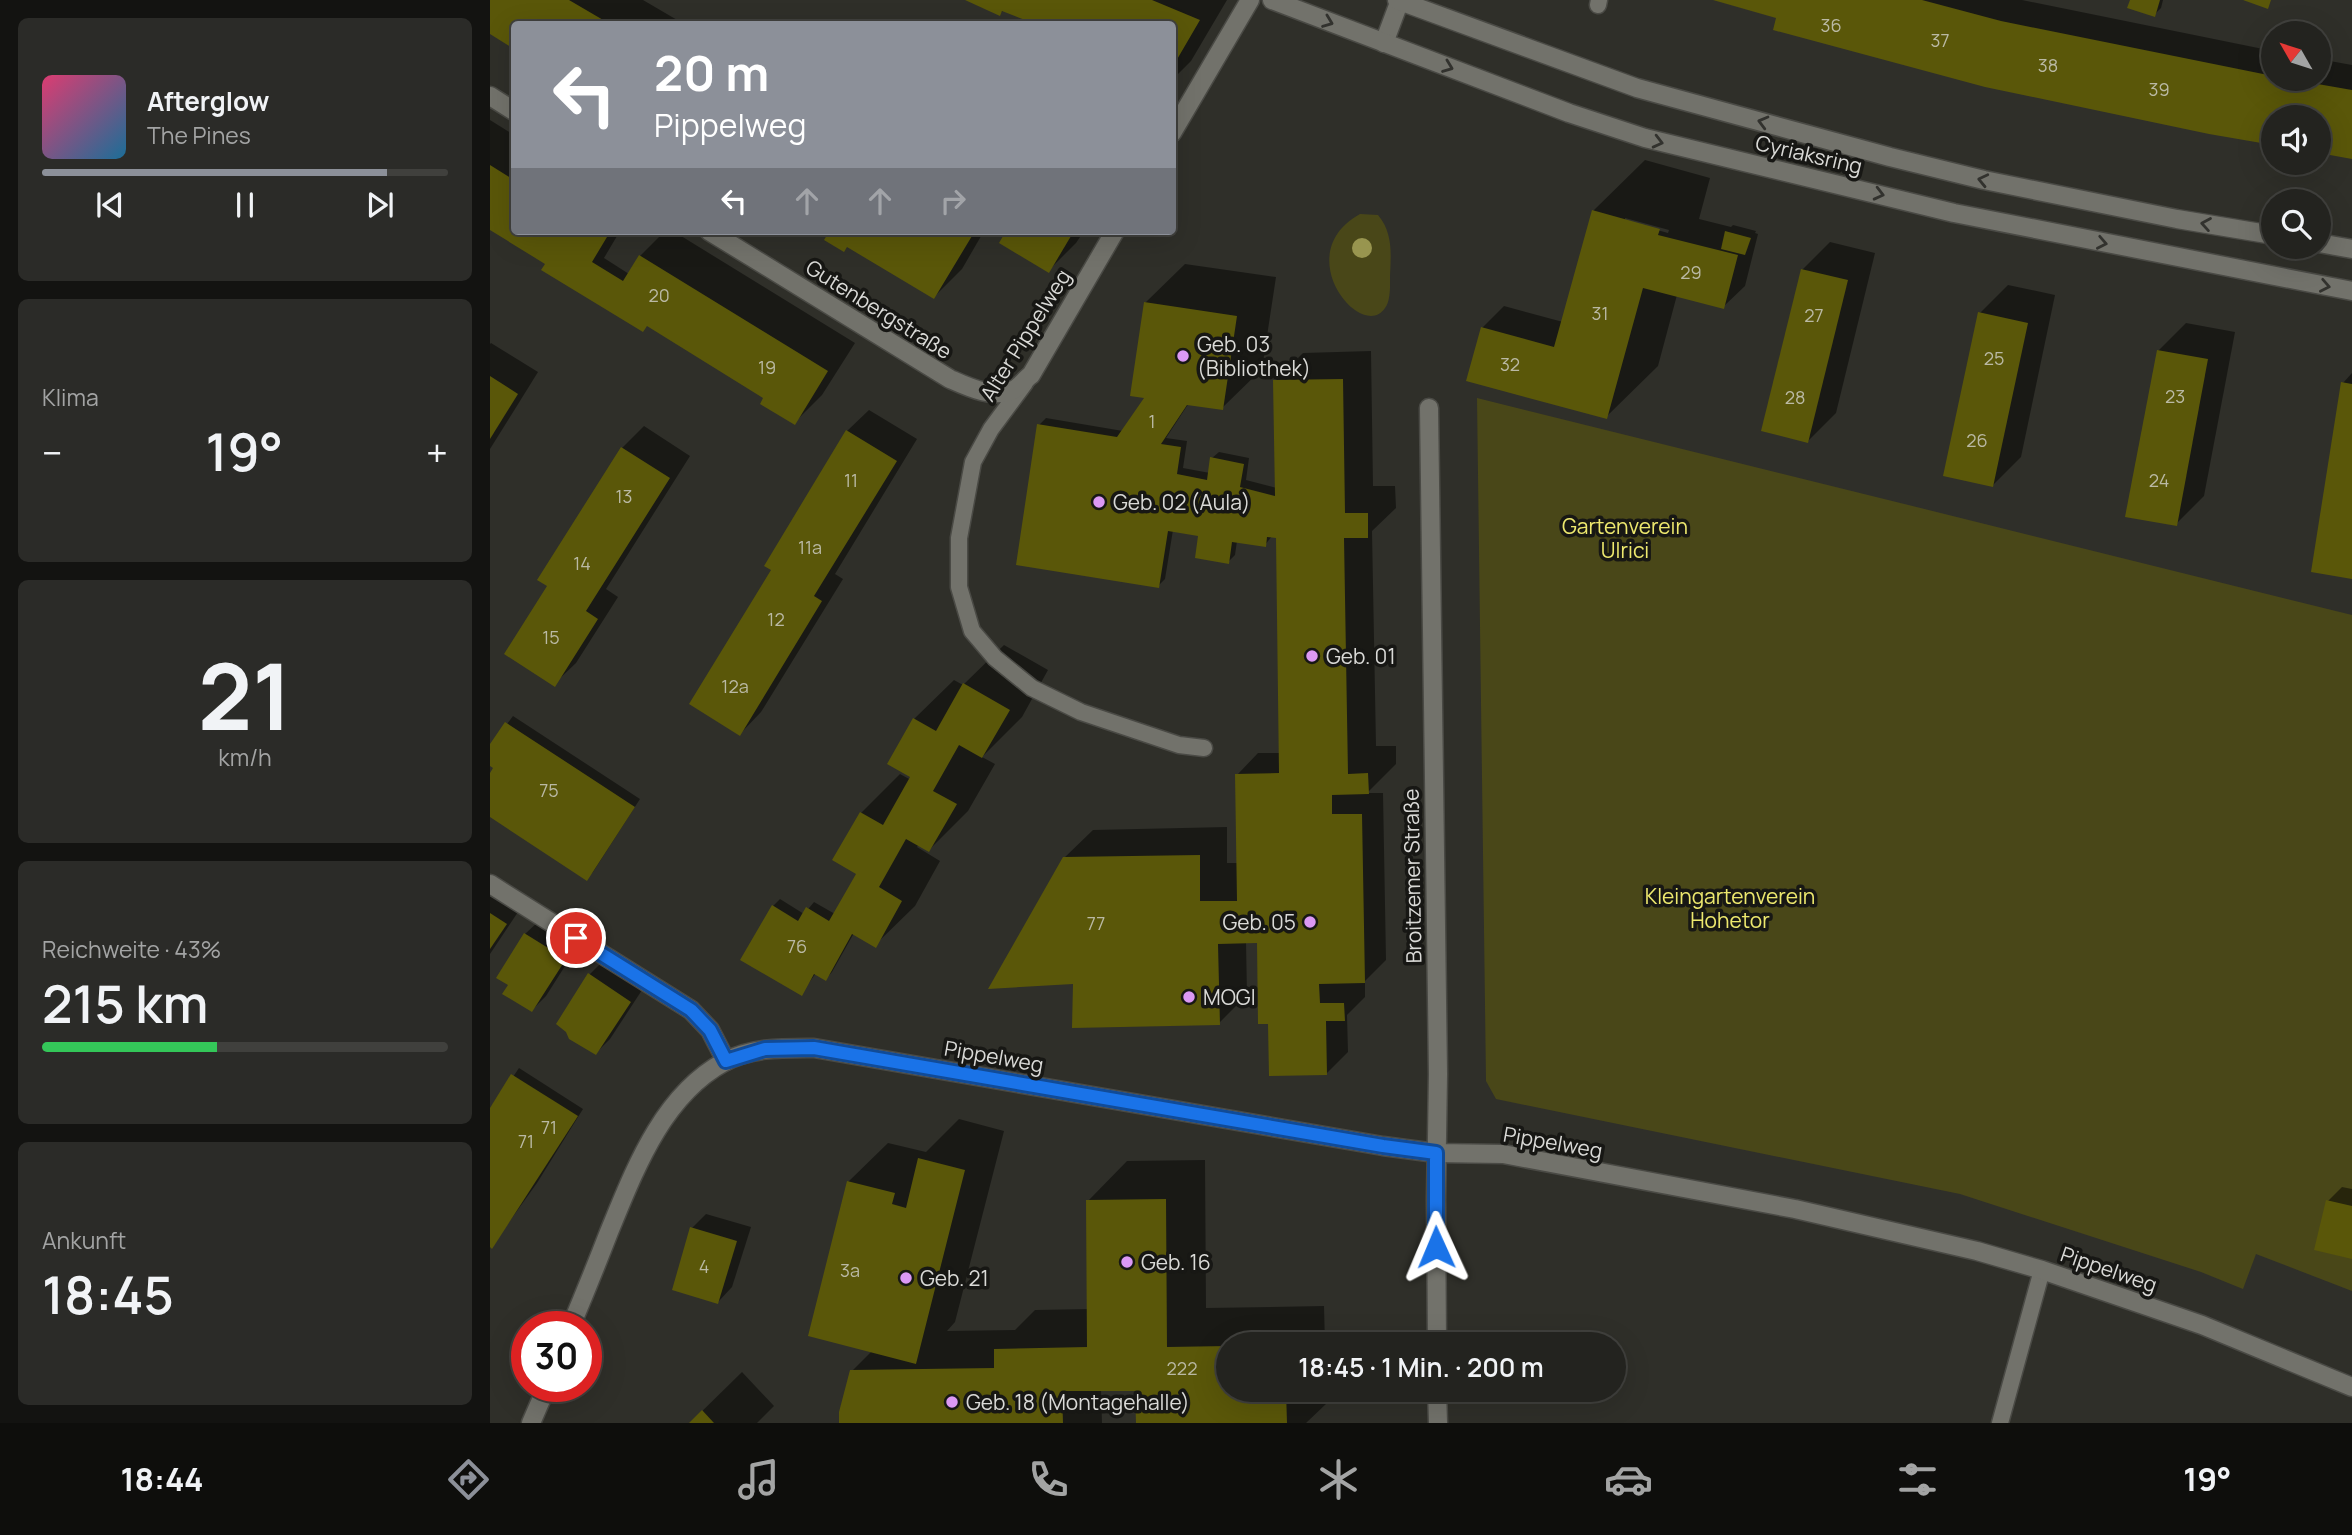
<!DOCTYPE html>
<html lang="de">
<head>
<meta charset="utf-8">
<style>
  body { margin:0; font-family:Manrope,sans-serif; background:#2b2b28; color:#f1f3f6; height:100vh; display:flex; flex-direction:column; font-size:26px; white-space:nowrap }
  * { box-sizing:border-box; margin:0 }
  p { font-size:23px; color:#a3a4a4 }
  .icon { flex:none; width:38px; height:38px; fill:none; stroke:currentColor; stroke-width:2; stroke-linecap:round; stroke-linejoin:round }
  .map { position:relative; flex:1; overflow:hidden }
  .details { display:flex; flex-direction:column; gap:18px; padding:18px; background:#131311; width:490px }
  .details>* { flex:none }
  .banner { position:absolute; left:21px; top:21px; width:665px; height:214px; border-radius:7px; box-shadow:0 7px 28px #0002,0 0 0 2px #40403d; background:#8c9099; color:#fff; overflow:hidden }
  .needle { width:46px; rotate:309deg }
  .tools { position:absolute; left:1771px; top:21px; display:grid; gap:14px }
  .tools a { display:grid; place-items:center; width:70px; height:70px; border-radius:50%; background:#23231f; box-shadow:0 7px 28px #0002,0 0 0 2px #40403d; font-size:35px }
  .speed { position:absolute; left:21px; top:1311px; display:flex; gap:14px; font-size:35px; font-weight:700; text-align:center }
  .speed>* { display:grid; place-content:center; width:91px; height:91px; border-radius:50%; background:#23231f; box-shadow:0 7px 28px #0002,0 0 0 2px #40403d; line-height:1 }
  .speed .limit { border:10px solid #d22; background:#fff; color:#111 }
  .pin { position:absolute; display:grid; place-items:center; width:60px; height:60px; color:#fff; margin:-30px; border:4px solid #fff; border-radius:50%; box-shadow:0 2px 7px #0007 }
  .me { position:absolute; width:77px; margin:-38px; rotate:359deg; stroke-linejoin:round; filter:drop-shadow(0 0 5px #0008) }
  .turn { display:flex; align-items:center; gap:24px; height:147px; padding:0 28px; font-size:32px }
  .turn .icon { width:91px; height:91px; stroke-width:2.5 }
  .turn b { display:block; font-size:49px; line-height:60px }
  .lanes { display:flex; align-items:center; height:66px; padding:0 28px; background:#0003; justify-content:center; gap:35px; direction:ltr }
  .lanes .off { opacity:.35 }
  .big { font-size:52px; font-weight:600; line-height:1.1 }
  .details .tile { flex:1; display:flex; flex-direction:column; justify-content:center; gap:10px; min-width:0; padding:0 24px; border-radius:10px; background:#2b2b28 }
  .details .dial { align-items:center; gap:0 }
  .dial b { font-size:91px; line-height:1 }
  .song { display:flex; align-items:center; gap:21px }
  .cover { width:84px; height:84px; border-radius:10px; background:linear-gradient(135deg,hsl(340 70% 55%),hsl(200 70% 35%)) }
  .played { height:7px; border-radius:4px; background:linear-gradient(90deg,#8c9099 85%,#40403d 85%) }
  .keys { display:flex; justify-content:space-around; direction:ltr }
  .heat { display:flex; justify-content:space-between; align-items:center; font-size:38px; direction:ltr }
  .charge { height:10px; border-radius:5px; background:linear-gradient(90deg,#34c759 43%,#40403d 0) }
  .trip { position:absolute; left:726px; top:1332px; width:410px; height:70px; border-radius:35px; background:#23231f; box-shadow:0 7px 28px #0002,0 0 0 2px #40403d; font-weight:600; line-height:70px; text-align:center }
  .dock { display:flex; height:112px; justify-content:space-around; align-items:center; background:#0e0e0c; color:#a3a4a4 }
  .dock .icon { width:49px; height:49px }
  .dock .active { color:#8c9099 }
  .dock b { font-size:32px; color:#f1f3f6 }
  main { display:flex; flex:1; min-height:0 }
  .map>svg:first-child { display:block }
</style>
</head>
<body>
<main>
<section class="details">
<div class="tile">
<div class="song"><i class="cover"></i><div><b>Afterglow</b><p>The Pines</p></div></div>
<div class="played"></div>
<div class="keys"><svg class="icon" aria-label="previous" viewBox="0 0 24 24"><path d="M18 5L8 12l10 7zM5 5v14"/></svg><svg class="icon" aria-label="pause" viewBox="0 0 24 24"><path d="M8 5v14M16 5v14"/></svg><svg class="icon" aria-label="next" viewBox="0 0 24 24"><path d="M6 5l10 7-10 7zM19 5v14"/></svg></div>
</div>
<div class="tile"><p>Klima</p>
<div class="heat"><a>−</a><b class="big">19°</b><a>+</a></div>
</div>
<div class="tile dial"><b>21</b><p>km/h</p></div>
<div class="tile"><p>Reichweite · 43%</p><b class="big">215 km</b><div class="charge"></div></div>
<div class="tile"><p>Ankunft</p><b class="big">18:45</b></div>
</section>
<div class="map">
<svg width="1862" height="1423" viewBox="0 0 1862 1423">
  <rect width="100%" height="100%" fill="#2f2f29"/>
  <!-- green -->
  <g fill="#494718">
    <path d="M870 214 888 215C903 233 901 253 900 276 900 285 901 300 895 308 872 343 798 254 870 214Z"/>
    <path d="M987 398 1862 615V1291L1766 1254 1753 1289 1711 1272 1470 1194 1006 1099 996 1081Z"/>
  </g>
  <!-- shadow -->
  <g fill="#0007" fill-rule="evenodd">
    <path d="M0 0H153L194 24H24V47L0 32Z"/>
    <path d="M479 0H737L701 61 687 75 682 84V24H550L514 10 509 14Z"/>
    <path d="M1229 0H1532L1783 51V79H1829V59L1862 65V157L1829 151V117H1783V143L1719 132Z"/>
    <path d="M1641 0H1673L1671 8 1664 15Z"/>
    <path d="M0 120 24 135V231H130L114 258 139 274 150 256 175 231H183L365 343 332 395 304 423 276 397 0 228Z"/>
    <path d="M1155 160 1220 178 1209 219 1241 227 1243 225 1266 231 1265 233 1268 234 1255 286 1233 307 1187 295 1168 366 1116 417 992 328 1014 306 1073 322 1103 211ZM1135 218 1179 230 1178 233 1135 221Z"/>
    <path d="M333 231H494L472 269 444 297Z"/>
    <path d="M518 231H594L586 243 558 271Z"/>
    <path d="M1340 242 1385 253 1346 413 1318 441 1312 270Z"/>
    <path d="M695 264 786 277 772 369 732 408 699 403 676 438 697 441 693 468 720 473 722 458 729 452 759 458 756 480 787 488 785 381 813 353 881 351 883 486H905L906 508 882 531 886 746H906V764L877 793H893L896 960 875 981V997L857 1015 858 1052 837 1073 780 1022 768 939 756 941 757 995 729 1023 585 982 574 858 603 830 737 827V863H748L747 775 768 753H791L787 536H782L775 545 747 541 745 555 738 562 710 534 683 530 675 579 668 586 549 425 556 418 633 431 655 399V303Z"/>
    <path d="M1518 285 1565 295 1531 457 1503 485 1490 313Z"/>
    <path d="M1696 323 1745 332 1714 496 1686 524 1668 351Z"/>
    <path d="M1 343 48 372 0 449V344Z"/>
    <path d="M1862 373V577L1853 383Z"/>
    <path d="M379 410 427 439 345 574 353 579 271 712 250 734 357 431Z"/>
    <path d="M154 426 200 456 116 589 128 597 86 663 64 684 59 585 49 579 132 448Z"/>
    <path d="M514 645 558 670 532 717 492 757 505 764 478 811 439 850 429 844 427 847 450 861 425 906 385 945 364 933 342 972 336 979 326 973 311 994 283 906 290 899 314 914 324 902 345 914 368 873 371 813 410 774 421 780 424 719 464 680 473 685Z"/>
    <path d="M23 716 150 799 103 872 97 878 0 815V776L6 767 0 764V747Z"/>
    <path d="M0 890 30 909 0 954Z"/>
    <path d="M50 920 89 944 56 996 42 1010 20 985 8 977 35 934Z"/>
    <path d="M114 960 154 987 120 1039 106 1053 100 974Z"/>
    <path d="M29 1068 93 1109 47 1183 2 1246 0 1245V1111Z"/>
    <path d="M469 1119 514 1131 465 1322 457 1331 525 1330 545 1310 599 1309 598 1201 637 1161 715 1160 716 1308 834 1306 835 1344H738V1390H835L836 1404 816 1423H647V1389H611L612 1423H351L362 1371 382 1351 358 1182 398 1143 436 1152Z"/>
    <path d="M1852 1187 1862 1189V1257L1838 1201Z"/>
    <path d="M216 1214 261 1227 242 1287 228 1302 202 1228Z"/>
    <path d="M252 1372 284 1406 267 1423H200Z"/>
  </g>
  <!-- building -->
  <g fill="#5a5709">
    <path d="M0 0H79L120 24H24V49L0 34Z"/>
    <path d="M475 0H662L710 20 682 68V24H545L512 11 510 16Z"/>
    <path d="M1223 0H1432L1511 21 1783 76V79H1799L1862 90V159L1829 153V117H1783V145L1719 134 1495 87 1283 30 1286 18Z"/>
    <path d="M1640 0H1670L1665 17 1637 8Z"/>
    <path d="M1753 0H1781L1778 9Z"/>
    <path d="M0 165 24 180V231H107L117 237 102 262 133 281 149 255 338 371 305 425 270 404 273 398 157 326 153 332 51 270 55 264 0 230Z"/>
    <path d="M1102 210 1170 229 1168 235 1248 255 1234 309 1153 288 1117 419 976 381 991 327 1064 347Z"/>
    <path d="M330 231H485L444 299 357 247 354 252 334 240 337 235Z"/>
    <path d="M516 231H584L559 273 509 243Z"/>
    <path d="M1235 231 1261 238 1255 255 1231 249Z"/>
    <path d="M1311 269 1358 280 1318 443 1271 431Z"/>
    <path d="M654 302 747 316 733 410 697 405 671 444 691 447 687 474 717 480 720 457 754 464 750 487 785 496 783 380 853 379 855 513H878V538H854L858 774 878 773 879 794 842 795V814H872L875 983 829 984 830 1003H854L855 1021H836L837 1075 779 1076 778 1024H768L767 943 728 944 730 1025 582 1028 583 984 498 989 573 857 710 855V901H747L745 774 789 773 786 538 777 537 776 547 742 542 739 564 705 558 708 536 678 531 669 588 526 565 547 424 627 437 654 398 640 396Z"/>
    <path d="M1488 312 1538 323 1503 487 1453 476Z"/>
    <path d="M1667 350 1718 359 1687 526 1635 517Z"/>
    <path d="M0 376 28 394 0 439Z"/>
    <path d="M1851 382 1862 384V579L1821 572Z"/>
    <path d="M356 430 407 461 324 596 332 601 250 736 199 704 281 570 274 566Z"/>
    <path d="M131 447 180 478 96 611 108 619 65 687 14 654 57 586 47 580Z"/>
    <path d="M473 683 520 710 492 758 469 745 443 791 467 804 439 852 416 839 389 887 412 901 386 948 362 934 336 981 324 974 312 996 250 960 282 905 308 921 316 907 339 921 366 874 342 860 370 812 393 825 420 777 397 764 423 718 446 731Z"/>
    <path d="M15 722 145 807 97 881 0 817V773L3 768 0 766V744Z"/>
    <path d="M0 913 17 924 0 949Z"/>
    <path d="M34 933 76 959 42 1012 12 994 18 985 6 978Z"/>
    <path d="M98 973 141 1002 106 1055 79 1039 76 1032 66 1024Z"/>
    <path d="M21 1074 88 1116 2 1249 0 1247V1108Z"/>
    <path d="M428 1158 475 1170 426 1364 318 1336 357 1181 405 1193 402 1204 416 1208Z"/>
    <path d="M676 1199 677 1347 738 1346V1390H796L797 1423H646L645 1391H572L573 1423H349V1412L360 1370 504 1368V1349L597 1347 596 1200Z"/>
    <path d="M1836 1200 1862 1206V1259L1824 1250Z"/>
    <path d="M200 1227 247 1241 228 1304 182 1290Z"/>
    <path d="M212 1410 224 1423H199Z"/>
  </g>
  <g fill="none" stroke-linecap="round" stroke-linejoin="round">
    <defs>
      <g id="service">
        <path d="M1108 5 1109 0"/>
        <path d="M535 383 501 429 483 462 469 538V587L482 631 505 658 542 688 591 712 689 745 714 748"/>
        <path d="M1510 1423 1552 1270"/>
      </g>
      <g id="minor">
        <path d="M894 43 910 0"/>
        <path d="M0 96 24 111"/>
        <path d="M682 133 760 0"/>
        <path d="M219 231 460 379C478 387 503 399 523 390 529 388 535 379 541 375L625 231"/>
        <path d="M939 408 948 1074 946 1199 947 1344"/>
        <path d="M0 884 201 1010 220 1030 236 1061"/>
        <path d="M81 1326C94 1295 107 1263 119 1232 145 1169 172 1096 234 1062 262 1047 293 1048 324 1048L893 1146 946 1153 1013 1154 1305 1209 1487 1251 1552 1270 1712 1325 1862 1387"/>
        <path d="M947 1390 948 1423"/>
        <path d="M41 1423 57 1386"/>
      </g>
      <g id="secondary">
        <path d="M782 0 1079 113 1155 138 1464 213 1862 291"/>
        <path d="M907 0 1147 88 1400 157 1494 180 1687 219 1783 235"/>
        <path d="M1829 243 1862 249"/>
      </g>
    </defs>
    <!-- service casing -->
    <use href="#service" stroke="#4a4a45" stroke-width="19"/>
    <!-- minor casing -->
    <use href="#minor" stroke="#4a4a45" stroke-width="21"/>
    <!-- secondary casing -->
    <use href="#secondary" stroke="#4a4a45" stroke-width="21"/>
    <!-- service -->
    <use href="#service" stroke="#72726b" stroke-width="16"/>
    <!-- minor -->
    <use href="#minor" stroke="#72726b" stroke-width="18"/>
    <!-- secondary -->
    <use href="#secondary" stroke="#72726b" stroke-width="18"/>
  </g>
  <!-- trees -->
  <circle fill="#98954f" cx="872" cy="248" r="10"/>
  <!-- one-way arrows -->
  <defs><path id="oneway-chevron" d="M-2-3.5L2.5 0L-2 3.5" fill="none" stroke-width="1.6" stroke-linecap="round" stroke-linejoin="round" transform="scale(1.75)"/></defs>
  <g stroke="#32322e">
    <use href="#oneway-chevron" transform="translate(838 22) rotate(21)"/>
    <use href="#oneway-chevron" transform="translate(958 67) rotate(21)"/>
    <use href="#oneway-chevron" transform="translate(1273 122) rotate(-165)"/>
    <use href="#oneway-chevron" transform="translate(1168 142) rotate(14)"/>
    <use href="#oneway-chevron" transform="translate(1493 180) rotate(-167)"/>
    <use href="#oneway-chevron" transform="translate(1389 194) rotate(14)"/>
    <use href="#oneway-chevron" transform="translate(1716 224) rotate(-170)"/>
    <use href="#oneway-chevron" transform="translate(1612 243) rotate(11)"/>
    <use href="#oneway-chevron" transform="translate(1835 286) rotate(11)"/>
  </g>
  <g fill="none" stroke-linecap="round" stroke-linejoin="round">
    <defs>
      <path id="route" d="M86 938 201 1010 220 1030 236 1061 275 1049 324 1048 893 1146 946 1153V1247"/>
    </defs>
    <!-- route casing -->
    <use href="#route" stroke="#114b97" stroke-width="18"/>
    <!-- route -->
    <use href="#route" stroke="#1a73e8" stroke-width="12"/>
  </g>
  <!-- markers -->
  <g fill="#dc99f4" stroke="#171714" stroke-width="2.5">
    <circle cx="693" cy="356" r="7"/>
    <circle cx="609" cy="502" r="7"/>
    <circle cx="822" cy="656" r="7"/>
    <circle cx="820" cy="922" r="7"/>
    <circle cx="699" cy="997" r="7"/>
    <circle cx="637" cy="1262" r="7"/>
    <circle cx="416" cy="1278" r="7"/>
    <circle cx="462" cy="1402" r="7"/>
  </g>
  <g text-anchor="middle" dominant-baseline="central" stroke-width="7" stroke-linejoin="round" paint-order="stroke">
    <!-- number labels -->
    <g font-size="18" fill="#bab9a4">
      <text x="1341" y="25">36</text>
      <text x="1450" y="40">37</text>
      <text x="1558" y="65">38</text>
      <text x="1669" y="89">39</text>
      <text x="1201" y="272">29</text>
      <text x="169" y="295">20</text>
      <text x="1110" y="313">31</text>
      <text x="1324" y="315">27</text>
      <text x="1504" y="358">25</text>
      <text x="1020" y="364">32</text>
      <text x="277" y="367">19</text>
      <text x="1685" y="396">23</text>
      <text x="1305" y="397">28</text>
      <text x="662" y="421">1</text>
      <text x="1487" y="440">26</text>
      <text x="361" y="480">11</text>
      <text x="1669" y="480">24</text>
      <text x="134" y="496">13</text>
      <text x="320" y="547">11a</text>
      <text x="92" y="563">14</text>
      <text x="286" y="619">12</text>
      <text x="61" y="637">15</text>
      <text x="245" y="686">12a</text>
      <text x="59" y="790">75</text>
      <text x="606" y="923">77</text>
      <text x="307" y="946">76</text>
      <text x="59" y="1127">71</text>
      <text x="36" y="1141">71</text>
      <text x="214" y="1266">4</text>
      <text x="360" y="1270">3a</text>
      <text x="692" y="1368">222</text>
    </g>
    <!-- street labels -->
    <g font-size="21" fill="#dadad7" stroke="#171714">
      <text transform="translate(1319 154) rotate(13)">Cyriaksring</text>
      <text transform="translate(389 309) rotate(32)">Gutenbergstraße</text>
      <text transform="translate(535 335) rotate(-58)">Alter Pippelweg</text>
      <text transform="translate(922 876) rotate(-91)">Broitzemer Straße</text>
      <text transform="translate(504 1056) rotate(10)">Pippelweg</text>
      <text transform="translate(1063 1142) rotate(10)">Pippelweg</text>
      <text transform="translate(1619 1269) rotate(19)">Pippelweg</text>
    </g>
    <!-- poi labels -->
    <g font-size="21" fill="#dadad7" stroke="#171714" text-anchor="start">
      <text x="707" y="344">Geb. 03<tspan x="707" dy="24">(Bibliothek)</tspan></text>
      <text x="623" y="502">Geb. 02 (Aula)</text>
      <text x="836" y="656">Geb. 01</text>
      <text x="806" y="922" text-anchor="end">Geb. 05</text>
      <text x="713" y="997">MOGI</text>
      <text x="651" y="1262">Geb. 16</text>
      <text x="430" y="1278">Geb. 21</text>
      <text x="476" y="1402">Geb. 18 (Montagehalle)</text>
    </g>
    <!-- park labels -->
    <g font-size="21" fill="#ede86e" stroke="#171714">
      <text x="1135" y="526">Gartenverein<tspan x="1135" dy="24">Ulrici</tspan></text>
      <text x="1240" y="896">Kleingartenverein<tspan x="1240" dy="24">Hohetor</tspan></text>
    </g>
  </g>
</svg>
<div class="tools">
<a><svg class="needle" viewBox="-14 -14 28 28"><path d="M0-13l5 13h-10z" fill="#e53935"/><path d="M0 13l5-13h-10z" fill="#a3a4a4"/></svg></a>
<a><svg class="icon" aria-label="sound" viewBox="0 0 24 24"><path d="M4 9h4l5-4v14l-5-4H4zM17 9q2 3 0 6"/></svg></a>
<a><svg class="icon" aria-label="search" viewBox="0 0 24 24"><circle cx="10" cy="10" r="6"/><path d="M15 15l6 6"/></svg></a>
</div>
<div class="speed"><div class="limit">30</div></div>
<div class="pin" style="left:86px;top:938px;background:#d93025"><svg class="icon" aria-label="arrive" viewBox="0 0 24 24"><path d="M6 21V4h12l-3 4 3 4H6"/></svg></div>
<svg class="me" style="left:946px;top:1247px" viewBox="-20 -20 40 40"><path d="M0-17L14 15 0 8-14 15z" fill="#1a73e8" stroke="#fff" stroke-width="4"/></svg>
<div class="trip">18:45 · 1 Min. · 200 m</div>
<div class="banner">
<div class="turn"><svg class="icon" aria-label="left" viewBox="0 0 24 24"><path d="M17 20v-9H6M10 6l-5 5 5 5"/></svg><div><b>20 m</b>Pippelweg</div></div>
<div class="lanes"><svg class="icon" aria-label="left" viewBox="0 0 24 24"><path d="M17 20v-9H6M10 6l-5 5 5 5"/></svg><svg class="icon off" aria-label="ahead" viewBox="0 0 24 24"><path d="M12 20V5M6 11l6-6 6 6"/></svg><svg class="icon off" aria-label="ahead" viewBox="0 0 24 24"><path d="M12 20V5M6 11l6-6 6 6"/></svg><svg class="icon off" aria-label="right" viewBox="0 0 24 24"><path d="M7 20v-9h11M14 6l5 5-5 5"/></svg></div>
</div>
</div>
</main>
<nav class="dock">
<b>18:44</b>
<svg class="icon active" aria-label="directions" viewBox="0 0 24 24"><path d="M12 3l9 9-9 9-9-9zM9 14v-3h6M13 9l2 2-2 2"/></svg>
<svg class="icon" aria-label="music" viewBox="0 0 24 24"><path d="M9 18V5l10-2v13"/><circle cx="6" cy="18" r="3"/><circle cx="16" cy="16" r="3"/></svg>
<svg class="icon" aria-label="phone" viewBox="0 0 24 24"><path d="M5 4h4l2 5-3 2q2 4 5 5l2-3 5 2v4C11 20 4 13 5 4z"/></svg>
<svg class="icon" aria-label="climate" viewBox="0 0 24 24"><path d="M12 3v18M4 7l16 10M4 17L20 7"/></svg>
<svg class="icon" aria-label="car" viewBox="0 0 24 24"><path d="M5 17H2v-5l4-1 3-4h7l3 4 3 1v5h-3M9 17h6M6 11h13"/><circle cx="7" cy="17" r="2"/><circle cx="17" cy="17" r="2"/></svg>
<svg class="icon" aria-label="filters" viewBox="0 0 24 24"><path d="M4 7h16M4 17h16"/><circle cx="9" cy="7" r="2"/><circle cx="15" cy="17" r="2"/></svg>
<b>19°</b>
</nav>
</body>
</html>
